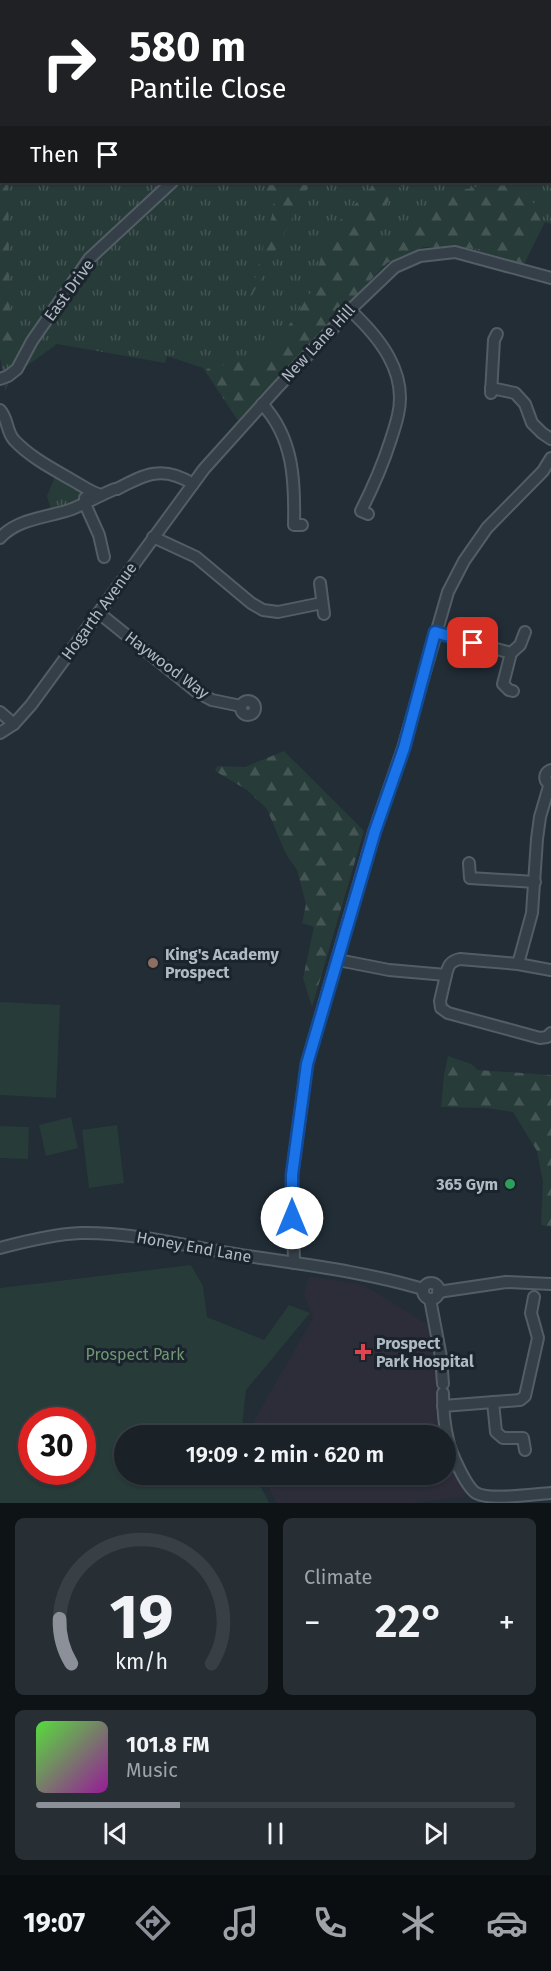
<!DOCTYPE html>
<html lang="en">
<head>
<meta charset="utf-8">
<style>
  body { margin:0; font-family:"Fira Sans",sans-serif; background:#272f34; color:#f1f3f6; height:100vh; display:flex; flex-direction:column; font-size:22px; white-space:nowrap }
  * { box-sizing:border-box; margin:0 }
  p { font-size:20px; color:#9fa4a8 }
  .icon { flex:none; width:33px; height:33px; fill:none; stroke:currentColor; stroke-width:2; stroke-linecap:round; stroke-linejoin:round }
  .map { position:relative; height:1503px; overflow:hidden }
  .drawer { display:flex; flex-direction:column; gap:15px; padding:15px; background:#0e1316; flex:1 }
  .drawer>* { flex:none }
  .hud { position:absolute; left:0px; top:0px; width:552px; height:183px; box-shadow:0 2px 4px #0004,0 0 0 2px #383f45; background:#202124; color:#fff; overflow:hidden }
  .speed { position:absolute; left:18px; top:1407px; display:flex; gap:12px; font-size:30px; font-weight:700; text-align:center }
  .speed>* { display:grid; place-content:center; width:78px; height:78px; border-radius:50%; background:#1a2228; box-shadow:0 2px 4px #0004,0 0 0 2px #383f45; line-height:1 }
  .speed .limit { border:9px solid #d22; background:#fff; color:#111 }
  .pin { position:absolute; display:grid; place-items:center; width:51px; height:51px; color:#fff; margin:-26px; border-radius:12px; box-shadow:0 3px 9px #0006 }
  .me { position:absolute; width:66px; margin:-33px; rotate:0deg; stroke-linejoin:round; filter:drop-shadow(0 0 4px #0008) }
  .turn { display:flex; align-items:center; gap:21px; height:126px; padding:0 30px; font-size:27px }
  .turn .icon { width:78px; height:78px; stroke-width:2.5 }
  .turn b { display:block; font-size:42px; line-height:51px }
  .then { display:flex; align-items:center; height:57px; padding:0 30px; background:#0003; gap:12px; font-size:22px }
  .big { font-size:45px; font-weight:600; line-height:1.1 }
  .drawer .card { flex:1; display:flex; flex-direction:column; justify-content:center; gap:9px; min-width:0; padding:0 21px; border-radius:9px; background:#272f34 }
  .drawer .dial { align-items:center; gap:0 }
  .dial svg { height:156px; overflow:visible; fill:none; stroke:#383f45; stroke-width:7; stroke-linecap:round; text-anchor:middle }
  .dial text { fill:#f1f3f6; stroke:none }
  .song { display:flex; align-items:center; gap:18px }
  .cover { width:72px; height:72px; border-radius:9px; background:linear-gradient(135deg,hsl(110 70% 55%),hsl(300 70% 35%)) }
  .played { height:6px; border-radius:3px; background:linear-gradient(90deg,#8c9099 30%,#383f45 30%) }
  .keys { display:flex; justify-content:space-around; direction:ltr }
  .heat { display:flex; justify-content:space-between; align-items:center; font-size:33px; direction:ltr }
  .drawer .tiles { flex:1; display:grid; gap:15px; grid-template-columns:1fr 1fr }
  .card:last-child { grid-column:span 2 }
  .trip { position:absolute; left:114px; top:1425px; width:342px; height:60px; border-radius:30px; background:#1a2228; box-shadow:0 2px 4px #0004,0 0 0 2px #383f45; font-weight:600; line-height:60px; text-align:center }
  .dock { display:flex; height:96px; justify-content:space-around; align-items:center; background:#0a0e10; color:#9fa4a8 }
  .dock .icon { width:42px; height:42px }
  .dock .on { color:#8c9099 }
  .dock b { font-size:27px; color:#f1f3f6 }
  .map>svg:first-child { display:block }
</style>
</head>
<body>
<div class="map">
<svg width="551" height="1503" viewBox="0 0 551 1503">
  <defs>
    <pattern id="grass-tufts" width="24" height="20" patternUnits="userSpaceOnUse" patternTransform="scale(1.5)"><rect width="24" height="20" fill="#273b39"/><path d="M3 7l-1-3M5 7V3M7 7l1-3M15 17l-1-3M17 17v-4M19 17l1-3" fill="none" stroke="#445554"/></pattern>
    <pattern id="forest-firs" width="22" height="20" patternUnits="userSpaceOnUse" patternTransform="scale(1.5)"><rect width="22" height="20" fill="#273b39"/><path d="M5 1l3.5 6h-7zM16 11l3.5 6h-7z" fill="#445554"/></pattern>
  </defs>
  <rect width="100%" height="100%" fill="#222d36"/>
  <!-- medical -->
  <g fill="#2d2d39">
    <path d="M309 1276 364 1285 432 1327 438 1408 445 1435 245 1436 313 1318 304 1294Z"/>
    <path d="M446 1437 454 1471 467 1497 412 1503H277L262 1475 446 1474Z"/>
  </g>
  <!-- grass -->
  <g fill="url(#grass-tufts)" fill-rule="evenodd">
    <path d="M0 0H551V224L545 222 524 264 466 247 423 245 387 260 239 422 203 368 167 356 165 363 57 344 13 376 5 391 0 355ZM2 2H550V182H2Z"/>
    <path d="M56 474 79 489 81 502 51 510 47 496Z"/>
  </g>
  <!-- forest -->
  <g fill="url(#forest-firs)">
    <path d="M0 0H28V1L2 2V182H8L10 327 27 339 19 358 0 360Z"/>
    <path d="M269 182H311L249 301 275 204 264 202Z"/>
    <path d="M376 182H407L392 192 381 219 378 237 397 244 434 196 481 186 517 185 544 215 524 264 480 249 424 247 387 263 292 362 239 422 206 369 269 355 311 292 328 233Z"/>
    <path d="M284 751 364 831 312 1007 303 978 314 927 302 923 306 904 297 870 285 852 267 809 247 790 215 771 217 766 245 767Z"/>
    <path d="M448 1056 471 1064 478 1070 551 1075V1227L541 1225 543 1182 537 1151 513 1112 487 1108 441 1107 444 1075Z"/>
  </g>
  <!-- park -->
  <g fill="#273b39" fill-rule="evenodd">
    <path d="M0 1002 60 1005 56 1098 0 1095Z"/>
    <path d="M71 1117 78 1148 46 1156 39 1125Z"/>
    <path d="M117 1125 124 1183 89 1188 82 1130Z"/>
    <path d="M0 1126 29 1127 28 1159 0 1158Z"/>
    <path d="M191 1265 203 1286 207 1317 264 1340 289 1305 310 1313 246 1390 241 1435 124 1436V1474L255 1475 269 1503H0V1288ZM32 1420H82V1472H32Z"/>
  </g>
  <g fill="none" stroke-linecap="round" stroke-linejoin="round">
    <defs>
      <g id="minor">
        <path d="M337 2 338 0"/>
        <path d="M350 310C379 337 408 372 398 415 396 424 393 433 390 442 382 467 373 487 361 511L368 514"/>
        <path d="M0 379 8 376 17 369 32 341 89 259 172 182"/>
        <path d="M491 388 515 393 525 404 532 423 542 433 551 439"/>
        <path d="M491 393 494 340 497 334"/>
        <path d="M262 404C294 438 295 482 294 525H302"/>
        <path d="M0 410C8 418 6 431 14 440 30 457 51 468 72 480 83 486 88 491 101 495"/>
        <path d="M117 489C145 474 163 465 193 484"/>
        <path d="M85 498V504L99 535 104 557"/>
        <path d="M153 537 196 557 251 603 263 610 278 612 322 603"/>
        <path d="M0 538C18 518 47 518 72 509 87 503 100 495 115 489"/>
        <path d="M320 583 324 614"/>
        <path d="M99 613 197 692 212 700 241 706"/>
        <path d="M435 632 511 653 520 645 525 632"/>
        <path d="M511 653 503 684 509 690 513 691"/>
        <circle cx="248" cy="708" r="7"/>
        <path d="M0 712 14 724"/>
        <path d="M0 733 14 724 31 705 204 469 276 389 350 310 395 267 420 256 455 252 551 278"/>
        <path d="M551 770C546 772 544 776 546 781L551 784"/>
        <path d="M469 863 470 878 535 882"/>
        <path d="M338 960 389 970 446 975C448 966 450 961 460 959L518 964 551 970"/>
        <path d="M518 964 532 913 537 839 540 817 550 783"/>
        <path d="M446 975 440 1001 441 1008 448 1013 540 1038 547 1037 551 1033"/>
        <path d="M0 1248C26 1241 54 1234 81 1233 138 1232 192 1248 248 1256 307 1265 366 1272 423 1289"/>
        <path d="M294 1263 292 1175 307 1063 374 832 403 748 448 592 464 561 487 528 543 471 551 458"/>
        <circle cx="431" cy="1291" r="8"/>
        <path d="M438 1292 506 1282 551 1284"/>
        <path d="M430 1299 441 1357 443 1384"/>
        <path d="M443 1393C443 1408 444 1424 448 1440 450 1451 466 1487 476 1493 490 1501 534 1494 551 1493"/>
        <path d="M493 1402 496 1432 503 1438H523L525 1450"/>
        <path d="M443 1406 520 1400 525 1396 538 1338 531 1313 534 1297"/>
      </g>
    </defs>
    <!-- minor casing -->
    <use href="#minor" stroke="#535d65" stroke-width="14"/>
    <!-- minor -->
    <use href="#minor" stroke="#353f47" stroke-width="10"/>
  </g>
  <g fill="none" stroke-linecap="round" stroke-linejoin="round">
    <defs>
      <path id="route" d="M292 1218V1175L307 1064 375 831 404 748 435 632 473 643"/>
    </defs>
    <!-- route casing -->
    <use href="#route" stroke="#114b97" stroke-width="15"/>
    <!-- route -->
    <use href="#route" stroke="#1a73e8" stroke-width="10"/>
  </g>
  <!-- markers -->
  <circle fill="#8d6e63" stroke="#1b242c" stroke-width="2" cx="153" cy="963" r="6"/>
  <circle fill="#2e9e5b" stroke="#1b242c" stroke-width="2" cx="510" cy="1184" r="6"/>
  <path fill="#e0444e" stroke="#1b242c" stroke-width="2" d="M360 1343h6v6h6v6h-6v6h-6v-6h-6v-6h6z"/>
  <g text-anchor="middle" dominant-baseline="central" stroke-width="6" stroke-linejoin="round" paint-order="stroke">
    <!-- street labels -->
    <g font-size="16" fill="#b0bac4" stroke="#1b242c">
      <text transform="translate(69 290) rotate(-54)">East Drive</text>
      <text transform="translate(318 343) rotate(-47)">New Lane Hill</text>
      <text transform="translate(99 611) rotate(-54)">Hogarth Avenue</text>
      <text transform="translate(167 665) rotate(37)">Haywood Way</text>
      <text transform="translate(194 1247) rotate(10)">Honey End Lane</text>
    </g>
    <!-- poi labels -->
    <g font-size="16" font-weight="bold" fill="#b0bac4" stroke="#1b242c" text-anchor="start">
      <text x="165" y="954">King's Academy<tspan x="165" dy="18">Prospect</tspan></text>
      <text x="498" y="1184" text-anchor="end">365 Gym</text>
      <text x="376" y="1343">Prospect<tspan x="376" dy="18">Park Hospital</tspan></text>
    </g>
    <!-- park labels -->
    <g font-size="16" fill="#709774" stroke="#1b242c">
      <text x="135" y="1354">Prospect Park</text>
    </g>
  </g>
</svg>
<div class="speed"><div class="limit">30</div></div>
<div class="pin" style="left:473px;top:643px;background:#d93025"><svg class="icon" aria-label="arrive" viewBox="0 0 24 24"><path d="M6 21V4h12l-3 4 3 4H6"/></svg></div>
<svg class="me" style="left:292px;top:1218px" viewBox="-20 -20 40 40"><circle r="19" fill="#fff"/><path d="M0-13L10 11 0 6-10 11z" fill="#1a73e8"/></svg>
<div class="trip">19:09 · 2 min · 620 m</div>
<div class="hud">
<div class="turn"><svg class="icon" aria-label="right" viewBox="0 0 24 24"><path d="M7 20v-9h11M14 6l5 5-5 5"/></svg><div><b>580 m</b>Pantile Close</div></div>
<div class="then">Then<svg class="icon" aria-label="arrive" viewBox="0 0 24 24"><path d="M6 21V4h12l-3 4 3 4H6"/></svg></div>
</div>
</div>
<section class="drawer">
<div class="tiles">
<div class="card dial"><svg viewBox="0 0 100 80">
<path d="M14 69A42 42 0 1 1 86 69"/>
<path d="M14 69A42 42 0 0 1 8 46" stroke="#8c9099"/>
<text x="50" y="56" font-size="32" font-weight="700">19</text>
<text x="50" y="72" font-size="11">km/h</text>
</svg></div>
<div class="card"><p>Climate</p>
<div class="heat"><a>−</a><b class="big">22°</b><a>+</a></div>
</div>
<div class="card">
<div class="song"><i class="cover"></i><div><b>101.8 FM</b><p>Music</p></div></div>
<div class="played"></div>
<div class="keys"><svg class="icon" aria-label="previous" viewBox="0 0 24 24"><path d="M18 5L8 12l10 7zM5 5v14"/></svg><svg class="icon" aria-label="pause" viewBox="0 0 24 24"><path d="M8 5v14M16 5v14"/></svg><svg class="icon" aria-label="next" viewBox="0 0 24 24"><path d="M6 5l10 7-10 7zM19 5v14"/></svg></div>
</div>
</div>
</section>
<nav class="dock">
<b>19:07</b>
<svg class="icon on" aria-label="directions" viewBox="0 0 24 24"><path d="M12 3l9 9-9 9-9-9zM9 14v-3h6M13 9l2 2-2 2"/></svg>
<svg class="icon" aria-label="music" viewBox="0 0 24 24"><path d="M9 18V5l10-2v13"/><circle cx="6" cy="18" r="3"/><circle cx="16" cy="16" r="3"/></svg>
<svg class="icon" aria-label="phone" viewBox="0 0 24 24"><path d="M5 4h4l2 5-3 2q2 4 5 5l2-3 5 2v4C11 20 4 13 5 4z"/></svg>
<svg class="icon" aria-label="climate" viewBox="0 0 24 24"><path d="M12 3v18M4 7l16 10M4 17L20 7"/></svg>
<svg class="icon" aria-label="car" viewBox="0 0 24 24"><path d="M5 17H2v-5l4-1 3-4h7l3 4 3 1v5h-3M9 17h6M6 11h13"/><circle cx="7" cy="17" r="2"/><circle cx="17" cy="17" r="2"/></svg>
</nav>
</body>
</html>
